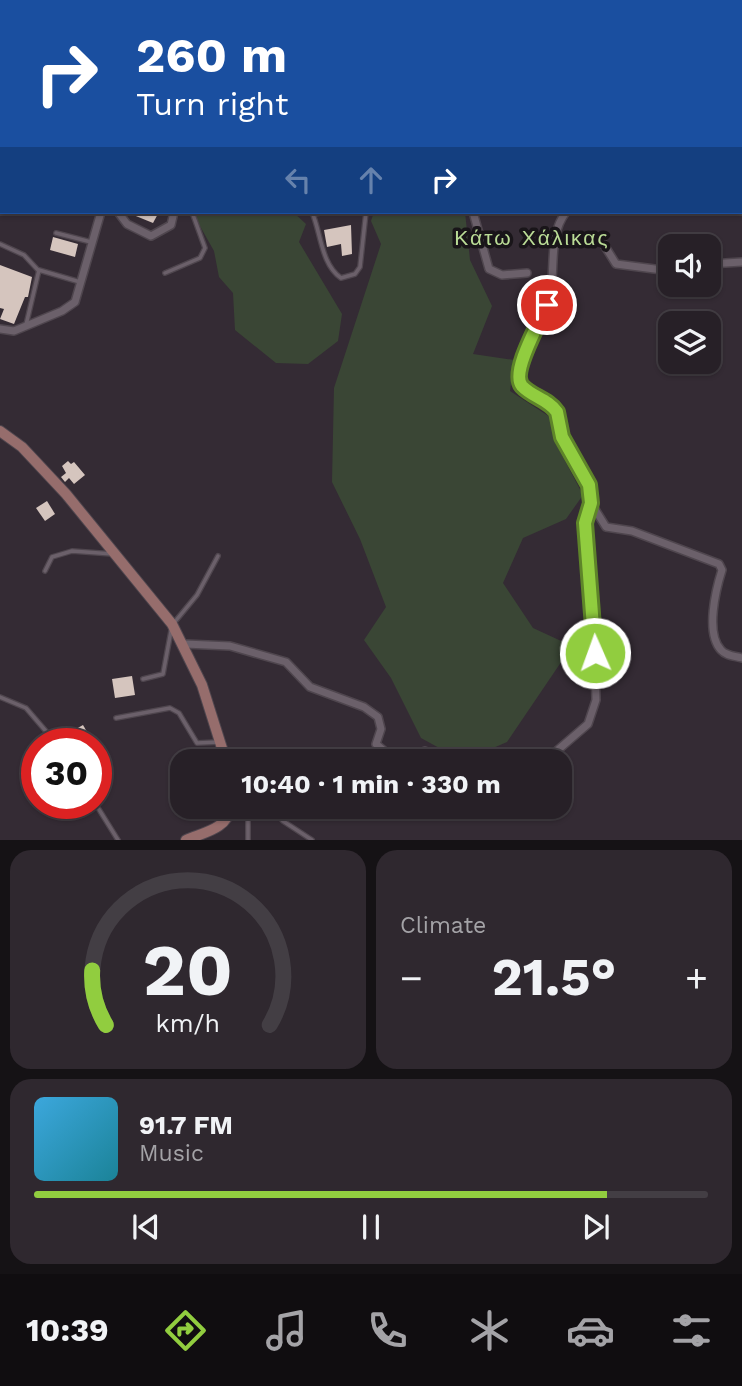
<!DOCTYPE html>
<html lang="en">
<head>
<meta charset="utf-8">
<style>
  body { margin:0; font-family:"Work Sans",sans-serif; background:#2f282f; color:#f1f3f6; height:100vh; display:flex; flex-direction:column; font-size:26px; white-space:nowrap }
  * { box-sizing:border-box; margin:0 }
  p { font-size:23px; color:#a4a3a7 }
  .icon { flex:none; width:38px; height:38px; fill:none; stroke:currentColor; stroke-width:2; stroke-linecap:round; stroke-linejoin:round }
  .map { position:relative; height:840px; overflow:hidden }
  .side { display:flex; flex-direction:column; gap:10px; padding:10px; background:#151215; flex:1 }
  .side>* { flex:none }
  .guide { position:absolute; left:0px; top:0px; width:742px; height:214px; box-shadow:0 2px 5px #0004,0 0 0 2px #433e44; background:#1a4fa0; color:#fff; overflow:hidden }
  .buttons { position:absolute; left:658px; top:234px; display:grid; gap:14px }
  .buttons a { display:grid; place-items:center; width:63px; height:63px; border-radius:14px; background:#272027; box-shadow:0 2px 5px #0004,0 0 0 2px #433e44; font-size:35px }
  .speed { position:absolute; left:21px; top:728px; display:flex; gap:14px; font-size:35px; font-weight:700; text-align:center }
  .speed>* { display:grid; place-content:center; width:91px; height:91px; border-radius:50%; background:#272027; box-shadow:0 2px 5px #0004,0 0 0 2px #433e44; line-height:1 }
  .speed .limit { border:10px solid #d22; background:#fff; color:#111 }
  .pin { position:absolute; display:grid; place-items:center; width:60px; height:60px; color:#fff; margin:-30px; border:4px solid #fff; border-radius:50%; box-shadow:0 2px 7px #0007 }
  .me { position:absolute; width:77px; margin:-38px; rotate:358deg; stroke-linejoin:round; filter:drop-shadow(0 0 5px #0008) }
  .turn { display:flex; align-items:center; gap:24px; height:147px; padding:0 21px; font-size:32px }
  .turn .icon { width:91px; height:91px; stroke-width:2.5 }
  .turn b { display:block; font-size:49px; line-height:60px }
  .lanes { display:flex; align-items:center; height:66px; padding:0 21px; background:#0003; justify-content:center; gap:35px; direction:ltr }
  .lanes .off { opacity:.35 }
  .big { font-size:52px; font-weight:700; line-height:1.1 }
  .side .widget { flex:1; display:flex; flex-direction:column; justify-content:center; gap:10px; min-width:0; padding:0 24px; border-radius:21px; background:#2f282f }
  .side .dial { align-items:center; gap:0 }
  .dial svg { height:182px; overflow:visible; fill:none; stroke:#433e44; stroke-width:7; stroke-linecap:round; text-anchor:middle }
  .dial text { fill:#f1f3f6; stroke:none }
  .song { display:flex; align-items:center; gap:21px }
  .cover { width:84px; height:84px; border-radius:10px; background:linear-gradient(135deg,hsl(200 70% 55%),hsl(190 70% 35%)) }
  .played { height:7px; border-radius:4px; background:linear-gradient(90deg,#91cd3f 85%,#433e44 85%) }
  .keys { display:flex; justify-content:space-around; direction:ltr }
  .heat { display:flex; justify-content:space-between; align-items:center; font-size:38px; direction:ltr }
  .side .tiles { flex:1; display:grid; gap:10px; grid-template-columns:1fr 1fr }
  .widget:last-child { grid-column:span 2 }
  .trip { position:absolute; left:170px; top:749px; width:402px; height:70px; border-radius:21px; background:#272027; box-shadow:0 2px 5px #0004,0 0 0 2px #433e44; font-weight:700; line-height:70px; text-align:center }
  .dock { display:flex; height:112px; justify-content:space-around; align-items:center; background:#100d10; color:#a4a3a7 }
  .dock .icon { width:49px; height:49px }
  .dock .current { color:#91cd3f }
  .dock b { font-size:32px; color:#f1f3f6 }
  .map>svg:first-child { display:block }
</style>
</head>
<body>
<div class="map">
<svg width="742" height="840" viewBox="0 0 742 840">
  <rect width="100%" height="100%" fill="#342b34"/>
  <!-- green -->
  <g fill="#3a4635">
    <path d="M196 212H293L306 224 299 242 342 314 338 341 308 364 276 363 235 330 233 293 219 277 214 251 196 219Z"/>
    <path d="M374 212H465L470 260 492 306 473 354 514 360 510 391 550 417 554 440 583 495 566 519 523 538 503 583 533 628 572 646 507 742 463 761 421 738 391 678 364 640 386 607 360 539 332 482 334 388 381 244 371 221Z"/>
  </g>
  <!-- building -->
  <g fill="#d5c5be">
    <path d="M126 212H159L153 223Z"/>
    <path d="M351 225 352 254 342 256 341 244 327 247 324 230Z"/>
    <path d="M53 237 78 244 75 257 50 250Z"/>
    <path d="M0 265 32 277 28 297H25L14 324 0 319 4 309 0 308Z"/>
    <path d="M68 461 71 464 74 462 85 475 74 484 69 478 65 482 61 477 66 473 62 466Z"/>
    <path d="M47 501 55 514 45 521 36 508Z"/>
    <path d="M132 676 135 695 115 698 112 679Z"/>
    <path d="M83 725 94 744H72L67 734Z"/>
  </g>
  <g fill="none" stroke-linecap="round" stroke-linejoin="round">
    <defs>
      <g id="lane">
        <path d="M266 0 267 2"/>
        <path d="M333 0V2"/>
        <path d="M253 2 254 0"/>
        <path d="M312 212C321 233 321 264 341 278L355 274 360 267 366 212"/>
        <path d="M314 214 326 212"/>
        <path d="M56 233 91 242"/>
        <path d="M0 244 24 255 38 270"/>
        <path d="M165 273 200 258 205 248 192 212"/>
        <path d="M26 325 39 270 80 282"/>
        <path d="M45 571 52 557 72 551 113 554"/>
        <path d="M173 624 197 595 218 556"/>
        <path d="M143 679 163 674 171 631"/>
        <path d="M0 697 26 708 57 744"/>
        <path d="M116 718 170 708 179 713 197 743 219 742"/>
        <path d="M228 754 233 761"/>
        <path d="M96 769 102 762"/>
        <path d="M83 803 94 805"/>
        <path d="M95 803 118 840"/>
        <path d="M271 807 283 821 312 840"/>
        <path d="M248 840V807"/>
      </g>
      <g id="street">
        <path d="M146 0 147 2"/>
        <path d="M467 0V2"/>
        <path d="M520 0 527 2"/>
        <path d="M683 0V2"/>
        <path d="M458 2V0"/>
        <path d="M605 2 606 0"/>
        <path d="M740 167H742"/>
        <path d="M118 212 127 224 151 236 171 225 174 212"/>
        <path d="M473 212 489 269 502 275 527 273"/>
        <path d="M601 240 616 264 670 271"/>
        <path d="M709 264 742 262"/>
        <path d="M0 329 14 331 62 311 75 302 101 212"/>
        <path d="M591 503 606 527 632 531 719 564 722 570C716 589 705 633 721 650 726 656 735 656 742 658"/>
        <path d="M185 644 230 646 286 662 310 687 364 707 378 717 381 729 376 744 396 761"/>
        <path d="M404 761 425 751 449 761"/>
        <path d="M545 761 588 724 596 700 594 630 585 523 591 493 562 437 557 412C549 400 524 394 520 381 514 361 540 325 547 306 558 275 546 238 566 212"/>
      </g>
      <g id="secondary">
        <path d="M0 431 22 447 66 494 172 624 202 685 226 761"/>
        <path d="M186 840C205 832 227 829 231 807"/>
      </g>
    </defs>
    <!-- lane casing -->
    <use href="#lane" stroke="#4f464e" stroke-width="6"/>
    <!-- street casing -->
    <use href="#street" stroke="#4f464e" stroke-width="10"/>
    <!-- secondary casing -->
    <use href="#secondary" stroke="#4f464e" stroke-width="12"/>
    <!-- path -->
    <g stroke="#817981" stroke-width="2" stroke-dasharray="2 5" stroke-linecap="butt">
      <path d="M656 2 661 0"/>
      <path d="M0 50H2"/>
    </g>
    <!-- lane -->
    <use href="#lane" stroke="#6b606a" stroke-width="3.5"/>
    <!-- street -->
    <use href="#street" stroke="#6b606a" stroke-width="7"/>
    <!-- secondary -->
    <use href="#secondary" stroke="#966d6c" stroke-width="10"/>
  </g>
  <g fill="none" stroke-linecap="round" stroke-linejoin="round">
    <defs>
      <path id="route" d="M547 305C541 320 510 372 522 386 532 397 548 399 557 412L562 437 589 485 591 503 585 523 595 653"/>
    </defs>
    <!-- route casing -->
    <use href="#route" stroke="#5e8529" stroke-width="18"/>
    <!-- route -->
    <use href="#route" stroke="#91cd3f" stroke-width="12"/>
  </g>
  <g text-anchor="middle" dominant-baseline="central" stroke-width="7" stroke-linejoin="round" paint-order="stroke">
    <!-- neighbourhood labels -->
    <g font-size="21" letter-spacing="2" fill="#badc96" stroke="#191519">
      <text x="532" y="237">Κάτω Χάλικας</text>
    </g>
  </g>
</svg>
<div class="buttons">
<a><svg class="icon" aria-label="sound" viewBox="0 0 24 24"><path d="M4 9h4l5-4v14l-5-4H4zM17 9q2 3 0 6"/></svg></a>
<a><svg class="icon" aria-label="layers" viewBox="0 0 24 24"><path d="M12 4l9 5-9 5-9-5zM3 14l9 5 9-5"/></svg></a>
</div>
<div class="speed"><div class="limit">30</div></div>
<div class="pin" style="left:547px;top:305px;background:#d93025"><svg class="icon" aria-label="arrive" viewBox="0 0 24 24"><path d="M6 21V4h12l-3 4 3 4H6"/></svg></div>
<svg class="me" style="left:595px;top:653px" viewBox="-20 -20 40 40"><circle r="17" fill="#91cd3f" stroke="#fff" stroke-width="3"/><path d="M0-11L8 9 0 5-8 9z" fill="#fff"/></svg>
<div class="trip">10:40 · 1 min · 330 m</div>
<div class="guide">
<div class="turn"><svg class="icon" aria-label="right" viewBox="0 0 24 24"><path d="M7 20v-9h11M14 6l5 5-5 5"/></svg><div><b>260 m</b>Turn right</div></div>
<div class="lanes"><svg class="icon off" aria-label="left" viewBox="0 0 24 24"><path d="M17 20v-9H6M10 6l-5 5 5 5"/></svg><svg class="icon off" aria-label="ahead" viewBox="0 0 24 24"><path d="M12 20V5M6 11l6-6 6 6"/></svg><svg class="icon" aria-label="right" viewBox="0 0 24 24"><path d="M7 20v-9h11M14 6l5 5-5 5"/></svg></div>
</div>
</div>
<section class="side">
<div class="tiles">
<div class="widget dial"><svg viewBox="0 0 100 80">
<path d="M14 69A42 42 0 1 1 86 69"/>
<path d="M14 69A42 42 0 0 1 8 45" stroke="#91cd3f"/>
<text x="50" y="56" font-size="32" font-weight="700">20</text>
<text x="50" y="72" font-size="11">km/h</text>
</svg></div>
<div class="widget"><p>Climate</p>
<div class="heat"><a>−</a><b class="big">21.5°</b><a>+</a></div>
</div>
<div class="widget">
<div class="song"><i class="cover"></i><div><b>91.7 FM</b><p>Music</p></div></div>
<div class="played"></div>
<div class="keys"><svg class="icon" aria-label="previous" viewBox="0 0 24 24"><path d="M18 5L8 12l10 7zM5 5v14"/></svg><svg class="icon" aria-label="pause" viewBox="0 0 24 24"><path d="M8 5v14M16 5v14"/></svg><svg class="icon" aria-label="next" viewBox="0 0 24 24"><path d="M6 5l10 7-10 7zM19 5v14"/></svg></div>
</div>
</div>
</section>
<nav class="dock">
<b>10:39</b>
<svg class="icon current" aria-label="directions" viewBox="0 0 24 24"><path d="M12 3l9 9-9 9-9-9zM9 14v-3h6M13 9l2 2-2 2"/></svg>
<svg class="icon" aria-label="music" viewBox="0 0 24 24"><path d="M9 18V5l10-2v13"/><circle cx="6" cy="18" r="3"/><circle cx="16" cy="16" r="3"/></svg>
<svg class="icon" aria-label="phone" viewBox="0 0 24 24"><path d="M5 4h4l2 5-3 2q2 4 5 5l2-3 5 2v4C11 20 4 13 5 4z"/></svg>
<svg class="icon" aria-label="climate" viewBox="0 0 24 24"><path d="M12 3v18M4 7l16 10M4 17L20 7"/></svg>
<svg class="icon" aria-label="car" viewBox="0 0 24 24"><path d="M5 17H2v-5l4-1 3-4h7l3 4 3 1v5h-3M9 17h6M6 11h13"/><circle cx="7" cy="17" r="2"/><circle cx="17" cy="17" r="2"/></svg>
<svg class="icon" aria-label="filters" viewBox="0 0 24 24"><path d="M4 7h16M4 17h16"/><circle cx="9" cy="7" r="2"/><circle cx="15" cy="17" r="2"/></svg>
</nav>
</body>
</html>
